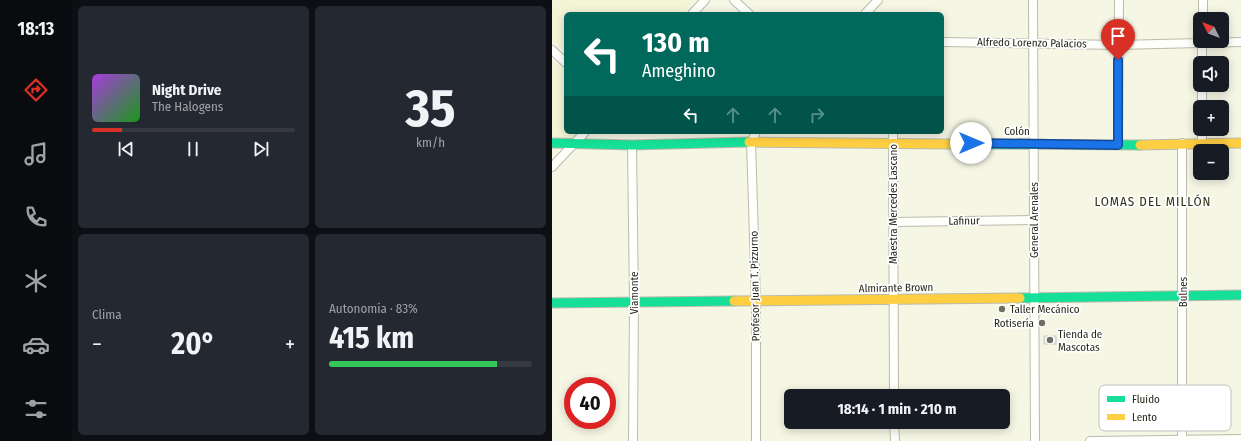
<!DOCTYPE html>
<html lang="es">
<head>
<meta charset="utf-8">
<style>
  body { margin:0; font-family:"Fira Sans Condensed",sans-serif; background:#242831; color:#f1f3f6; height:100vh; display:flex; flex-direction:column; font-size:15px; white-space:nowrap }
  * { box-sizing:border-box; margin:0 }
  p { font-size:13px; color:#9ea1a6 }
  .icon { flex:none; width:22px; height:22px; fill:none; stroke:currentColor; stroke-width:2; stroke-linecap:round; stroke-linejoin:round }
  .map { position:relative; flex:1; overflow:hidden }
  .side { display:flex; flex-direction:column; gap:6px; padding:6px; background:#0d0f14; width:480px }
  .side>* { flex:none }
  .banner { position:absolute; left:12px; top:12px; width:380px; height:122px; border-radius:6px; box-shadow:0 2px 10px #0003; background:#00695c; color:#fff; overflow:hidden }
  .needle { width:26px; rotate:312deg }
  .fabs { position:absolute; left:641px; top:12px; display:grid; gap:8px }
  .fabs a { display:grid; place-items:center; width:36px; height:36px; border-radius:6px; background:#171b24; box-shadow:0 2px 10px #0003; font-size:20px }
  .speed { position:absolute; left:12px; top:377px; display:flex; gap:8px; font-size:20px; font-weight:700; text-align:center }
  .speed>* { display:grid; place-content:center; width:52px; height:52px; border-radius:50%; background:#171b24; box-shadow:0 2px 10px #0003; line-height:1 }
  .speed .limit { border:6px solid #d22; background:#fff; color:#111 }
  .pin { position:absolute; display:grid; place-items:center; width:34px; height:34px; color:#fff; margin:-41px -17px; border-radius:50% 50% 50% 0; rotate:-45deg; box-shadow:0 0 4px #0007 }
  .pin .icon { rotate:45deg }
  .me { position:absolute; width:44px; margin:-22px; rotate:90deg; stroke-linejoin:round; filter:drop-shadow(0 0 3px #0008) }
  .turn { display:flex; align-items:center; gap:14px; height:84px; padding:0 12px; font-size:18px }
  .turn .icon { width:52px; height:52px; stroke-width:2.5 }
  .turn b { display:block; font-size:28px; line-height:34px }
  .lanes { display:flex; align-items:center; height:38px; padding:0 12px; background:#0003; justify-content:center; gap:20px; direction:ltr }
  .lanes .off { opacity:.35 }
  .big { font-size:30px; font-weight:700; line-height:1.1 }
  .side .card { flex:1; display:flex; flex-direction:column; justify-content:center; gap:6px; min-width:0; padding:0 14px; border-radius:6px; background:#242831 }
  .side .dial { align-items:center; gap:0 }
  .dial b { font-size:52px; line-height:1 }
  .song { display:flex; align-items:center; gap:12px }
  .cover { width:48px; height:48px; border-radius:6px; background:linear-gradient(135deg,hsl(280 70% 55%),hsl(120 70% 35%)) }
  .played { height:4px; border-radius:2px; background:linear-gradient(90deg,#d93025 15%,#363941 15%) }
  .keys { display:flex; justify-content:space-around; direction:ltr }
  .heat { display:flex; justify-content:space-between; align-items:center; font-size:22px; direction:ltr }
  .charge { height:6px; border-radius:3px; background:linear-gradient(90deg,#34c759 83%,#363941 0) }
  .side .tiles { flex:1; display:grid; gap:6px; grid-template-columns:repeat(2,1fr) }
  .trip { position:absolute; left:232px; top:389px; width:226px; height:40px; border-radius:6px; background:#171b24; box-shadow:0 2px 10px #0003; font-weight:700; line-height:40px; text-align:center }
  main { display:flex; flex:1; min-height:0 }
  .tab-bar { display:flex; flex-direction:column; width:72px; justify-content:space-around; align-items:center; background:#090b0e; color:#9ea1a6 }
  .tab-bar .icon { width:28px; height:28px }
  .tab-bar .selected { color:#d93025 }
  .tab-bar b { font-size:18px; color:#f1f3f6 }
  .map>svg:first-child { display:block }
</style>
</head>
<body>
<main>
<nav class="tab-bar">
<b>18:13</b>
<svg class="icon selected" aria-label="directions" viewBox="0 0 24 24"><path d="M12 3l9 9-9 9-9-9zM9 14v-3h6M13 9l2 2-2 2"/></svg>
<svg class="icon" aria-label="music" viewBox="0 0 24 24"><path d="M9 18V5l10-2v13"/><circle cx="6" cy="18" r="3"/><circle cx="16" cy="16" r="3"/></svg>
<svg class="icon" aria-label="phone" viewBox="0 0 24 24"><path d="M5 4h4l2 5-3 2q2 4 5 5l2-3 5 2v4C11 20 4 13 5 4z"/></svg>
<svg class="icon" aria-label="climate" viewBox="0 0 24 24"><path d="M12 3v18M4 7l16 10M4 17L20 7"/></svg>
<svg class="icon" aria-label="car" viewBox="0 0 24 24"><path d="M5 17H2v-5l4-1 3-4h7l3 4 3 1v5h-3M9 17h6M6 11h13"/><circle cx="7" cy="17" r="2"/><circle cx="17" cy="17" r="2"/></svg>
<svg class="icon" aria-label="filters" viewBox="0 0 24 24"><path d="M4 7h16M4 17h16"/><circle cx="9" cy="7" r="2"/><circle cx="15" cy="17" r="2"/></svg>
</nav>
<section class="side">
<div class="tiles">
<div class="card">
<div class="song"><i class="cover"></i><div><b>Night Drive</b><p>The Halogens</p></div></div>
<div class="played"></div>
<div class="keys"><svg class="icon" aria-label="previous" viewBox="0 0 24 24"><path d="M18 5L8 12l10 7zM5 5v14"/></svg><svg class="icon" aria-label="pause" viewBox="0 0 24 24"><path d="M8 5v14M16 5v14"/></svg><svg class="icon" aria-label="next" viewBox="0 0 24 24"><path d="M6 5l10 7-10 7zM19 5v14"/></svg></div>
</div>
<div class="card dial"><b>35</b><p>km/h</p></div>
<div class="card"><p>Clima</p>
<div class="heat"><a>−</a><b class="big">20°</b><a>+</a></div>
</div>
<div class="card"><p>Autonomía · 83%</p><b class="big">415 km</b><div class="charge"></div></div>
</div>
</section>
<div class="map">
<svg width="689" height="441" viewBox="0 0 689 441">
  <rect width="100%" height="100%" fill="#f6f6e5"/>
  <!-- built -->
  <g fill="#f4f4d6">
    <path d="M0 0H142L128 14H14V52L0 39Z"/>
    <path d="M0 60 14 73V132H21L0 154Z"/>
  </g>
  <!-- building -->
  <rect fill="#e7ece9" stroke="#c6c9c6" x="492" y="336" width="12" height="8"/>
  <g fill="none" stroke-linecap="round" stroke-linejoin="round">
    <defs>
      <g id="street">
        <path d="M182 0 197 14"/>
        <path d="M481 0 483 441"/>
        <path d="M140 14 153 0"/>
        <path d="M313 14 326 0"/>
        <path d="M651 19V0"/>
        <path d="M390 42 566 45 689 42"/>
        <path d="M0 50 14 63"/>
        <path d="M650 63V41"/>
        <path d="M650 107V85"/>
        <path d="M341 132 342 396"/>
        <path d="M650 143V129"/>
        <path d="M80 145 82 302 81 441"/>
        <path d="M566 145 567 0"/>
        <path d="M0 167 33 132"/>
        <path d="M342 222 482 220"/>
        <path d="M342 422 343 441"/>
        <path d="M204 441V301L199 142 204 132"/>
        <path d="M538 441 689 439"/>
        <path d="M630 441V143"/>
      </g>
      <g id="fast">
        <path d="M0 143 80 145 197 142"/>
        <path d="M399 144 588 145"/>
        <path d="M468 298 689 295"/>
        <path d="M0 303 182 301"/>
      </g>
      <g id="slow">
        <path d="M197 142 399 144"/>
        <path d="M588 145 689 143"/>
        <path d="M182 301 468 298"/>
      </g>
    </defs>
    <!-- street casing -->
    <use href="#street" stroke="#bbbbad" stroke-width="10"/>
    <!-- fast casing -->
    <use href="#fast" stroke="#bbbbad" stroke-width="11"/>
    <!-- slow casing -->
    <use href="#slow" stroke="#bbbbad" stroke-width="11"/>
    <!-- street -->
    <use href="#street" stroke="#fefefb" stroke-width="8"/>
    <!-- fast -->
    <use href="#fast" stroke="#16e098" stroke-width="9"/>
    <!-- slow -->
    <use href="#slow" stroke="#ffcf43" stroke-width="9"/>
  </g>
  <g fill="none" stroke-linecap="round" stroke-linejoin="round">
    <defs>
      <path id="route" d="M419 143 566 145V60"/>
    </defs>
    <!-- route casing -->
    <use href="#route" stroke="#114b97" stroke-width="10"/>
    <!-- route -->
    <use href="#route" stroke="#1a73e8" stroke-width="7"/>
  </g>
  <!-- markers -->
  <g fill="#6f6f62" stroke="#fff" stroke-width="1.5">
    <circle cx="450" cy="309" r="4"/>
    <circle cx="490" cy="323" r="4"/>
    <circle cx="498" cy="340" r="4"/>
  </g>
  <g text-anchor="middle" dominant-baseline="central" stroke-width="3.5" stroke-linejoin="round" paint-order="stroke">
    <!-- street labels -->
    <g font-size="11" fill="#27271b" stroke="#fff">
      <text transform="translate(480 43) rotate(1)">Alfredo Lorenzo Palacios</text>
      <text x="465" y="131">Colón</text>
      <text transform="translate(341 204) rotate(-90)">Maestra Mercedes Lascano</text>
      <text transform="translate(482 220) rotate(-90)">General Arenales</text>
      <text transform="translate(412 221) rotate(-1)">Lafinur</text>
      <text transform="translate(203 286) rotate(-91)">Profesor Juan T. Pizzurno</text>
      <text transform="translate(344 288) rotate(-1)">Almirante Brown</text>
      <text transform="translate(631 292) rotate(-90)">Bulnes</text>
      <text transform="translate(82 293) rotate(-90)">Viamonte</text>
    </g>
    <!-- poi labels -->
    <g font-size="11" fill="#27271b" stroke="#fff" text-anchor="start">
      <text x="458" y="309">Taller Mecánico</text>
      <text x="482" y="323" text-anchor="end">Rotisería</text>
      <text x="506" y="334">Tienda de<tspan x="506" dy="13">Mascotas</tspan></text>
    </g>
    <!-- quarter labels -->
    <g font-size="13" letter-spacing="1" fill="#323116" stroke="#fff">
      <text x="601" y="201">LOMAS DEL MILLÓN</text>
    </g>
  </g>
  <!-- legend -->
  <rect x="547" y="385" width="132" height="46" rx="6" fill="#fff" stroke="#bebebb" stroke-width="1"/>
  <rect x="555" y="396" width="18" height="6" fill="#16e098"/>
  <rect x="555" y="414" width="18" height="6" fill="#ffcf43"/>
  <g font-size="11" fill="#27271b">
    <text x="580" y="403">Fluido</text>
    <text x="580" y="421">Lento</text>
  </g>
</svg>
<div class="fabs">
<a><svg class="needle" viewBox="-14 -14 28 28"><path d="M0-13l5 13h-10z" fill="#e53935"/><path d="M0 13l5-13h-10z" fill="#9ea1a6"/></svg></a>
<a><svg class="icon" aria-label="sound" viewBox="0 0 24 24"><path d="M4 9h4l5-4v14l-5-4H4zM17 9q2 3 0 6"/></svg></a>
<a>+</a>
<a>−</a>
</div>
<div class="speed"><div class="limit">40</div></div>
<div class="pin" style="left:566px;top:60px;background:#d93025"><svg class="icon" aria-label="arrive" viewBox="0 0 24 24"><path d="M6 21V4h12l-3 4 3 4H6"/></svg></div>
<svg class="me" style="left:419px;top:143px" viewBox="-20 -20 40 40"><circle r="19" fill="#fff"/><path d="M0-13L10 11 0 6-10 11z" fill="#1a73e8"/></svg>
<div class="trip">18:14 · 1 min · 210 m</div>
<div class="banner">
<div class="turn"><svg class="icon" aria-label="left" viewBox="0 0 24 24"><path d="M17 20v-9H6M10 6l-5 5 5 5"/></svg><div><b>130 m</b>Ameghino</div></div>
<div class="lanes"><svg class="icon" aria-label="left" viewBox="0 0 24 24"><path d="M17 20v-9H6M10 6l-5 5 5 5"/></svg><svg class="icon off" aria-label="ahead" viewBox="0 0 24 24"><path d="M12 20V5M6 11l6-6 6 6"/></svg><svg class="icon off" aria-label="ahead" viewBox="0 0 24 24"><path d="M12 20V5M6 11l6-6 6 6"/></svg><svg class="icon off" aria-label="right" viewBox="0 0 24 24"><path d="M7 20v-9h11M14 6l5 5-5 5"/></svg></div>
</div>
</div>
</main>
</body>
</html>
